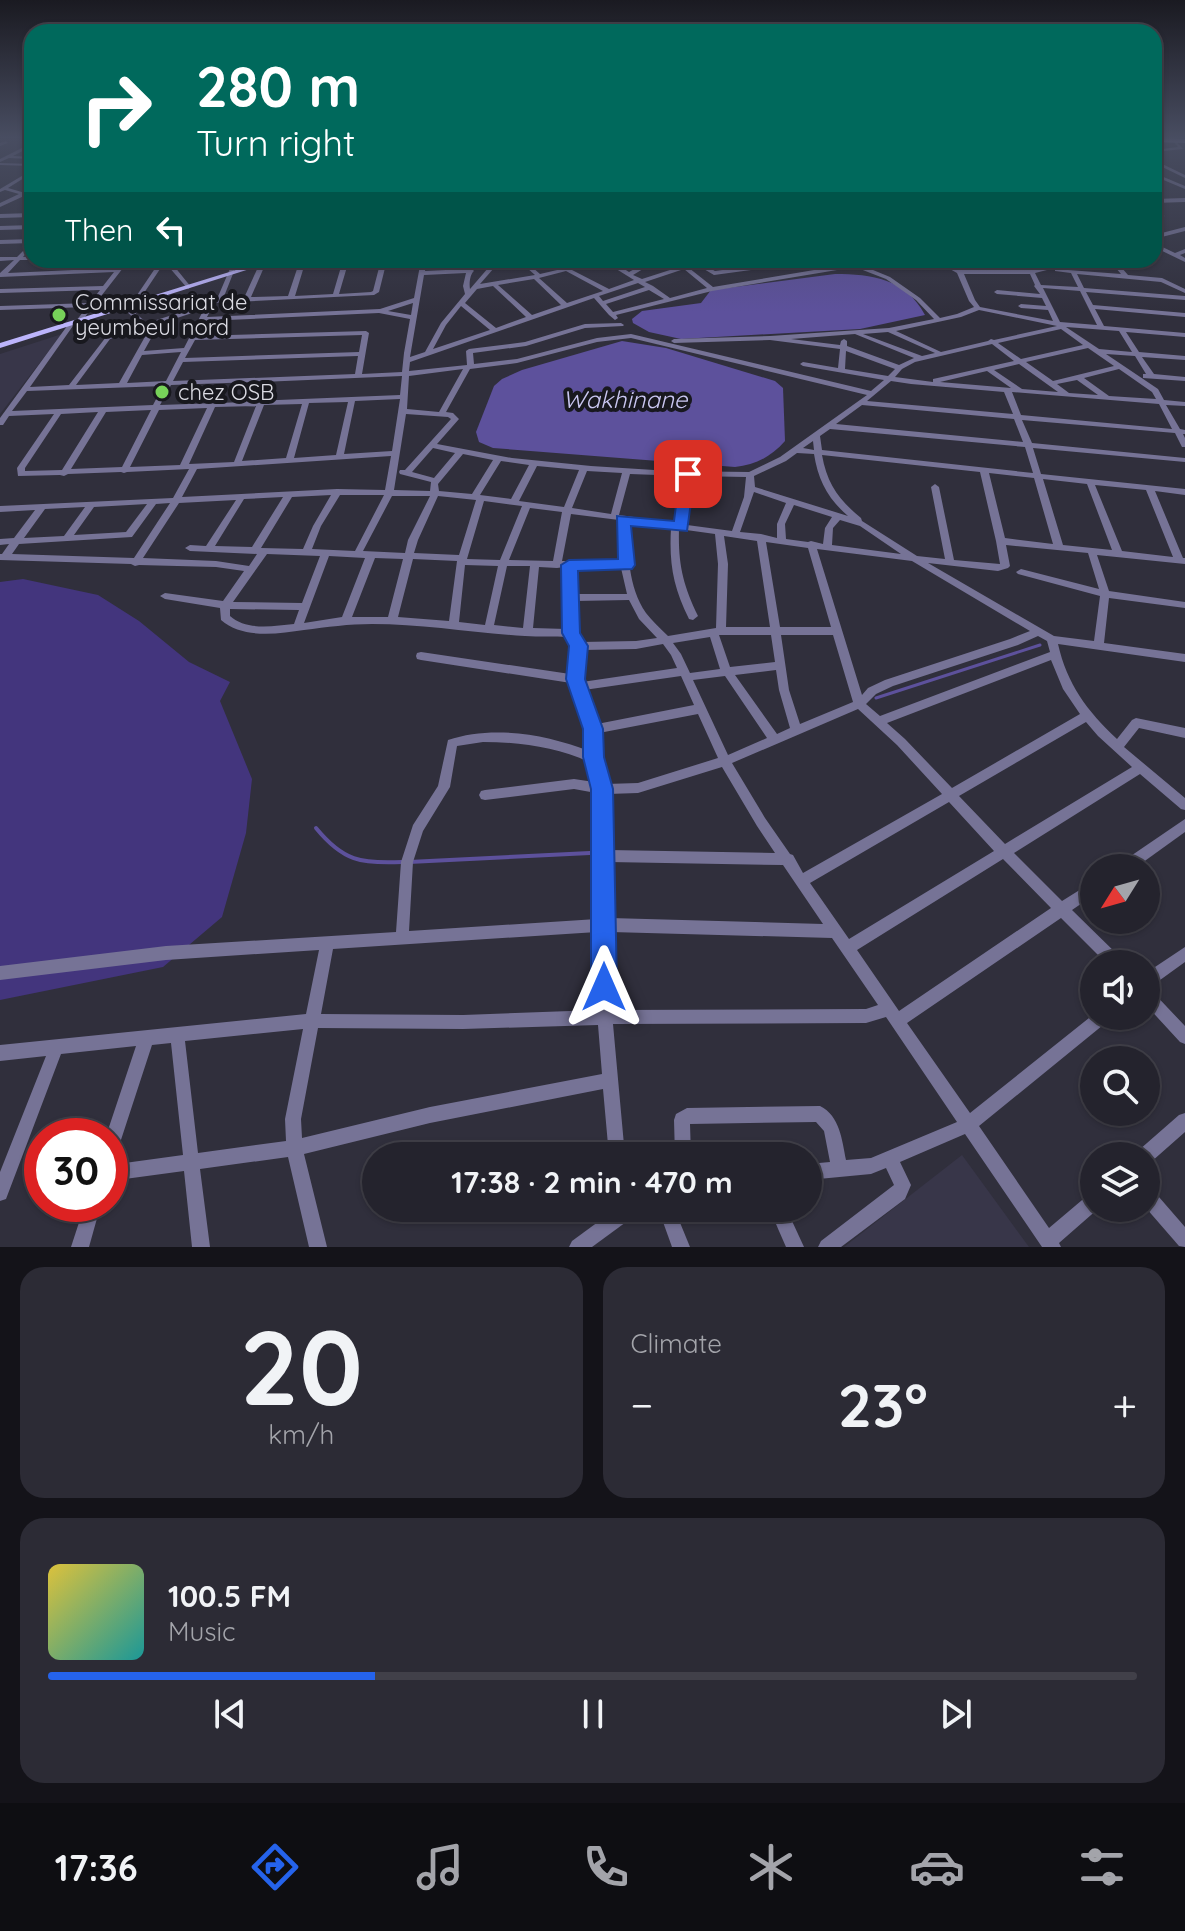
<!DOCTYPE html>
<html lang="en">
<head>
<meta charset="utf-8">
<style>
  body { margin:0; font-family:Quicksand,sans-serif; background:#2c2b35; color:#f1f3f6; height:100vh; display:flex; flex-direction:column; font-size:30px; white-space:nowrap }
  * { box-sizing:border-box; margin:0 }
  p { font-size:26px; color:#a3a4aa }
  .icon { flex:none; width:44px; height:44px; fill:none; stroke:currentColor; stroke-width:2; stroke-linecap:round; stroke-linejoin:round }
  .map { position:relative; height:1247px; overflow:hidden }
  .panel { display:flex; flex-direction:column; gap:20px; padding:20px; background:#141319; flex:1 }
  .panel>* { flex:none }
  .hud { position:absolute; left:24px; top:24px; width:1138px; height:244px; border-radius:24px; box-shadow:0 2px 6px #0004,0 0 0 2px #414049; background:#00695c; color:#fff; overflow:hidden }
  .needle { width:52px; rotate:233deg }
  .fabs { position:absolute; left:1080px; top:854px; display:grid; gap:16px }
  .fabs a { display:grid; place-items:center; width:80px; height:80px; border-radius:50%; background:#24232d; box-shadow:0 2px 6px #0004,0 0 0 2px #414049; font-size:40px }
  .speed { position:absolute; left:24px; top:1118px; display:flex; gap:16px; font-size:40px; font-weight:700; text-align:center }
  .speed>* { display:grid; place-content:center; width:104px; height:104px; border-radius:50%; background:#24232d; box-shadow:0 2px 6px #0004,0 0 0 2px #414049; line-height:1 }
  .speed .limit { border:12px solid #d22; background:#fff; color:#111 }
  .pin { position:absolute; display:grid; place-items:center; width:68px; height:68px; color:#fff; margin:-34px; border-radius:16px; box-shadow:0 4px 12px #0006 }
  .me { position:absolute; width:88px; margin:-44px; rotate:0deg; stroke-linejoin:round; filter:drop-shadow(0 0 6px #0008) }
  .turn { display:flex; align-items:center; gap:28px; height:168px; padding:0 40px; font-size:36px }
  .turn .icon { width:104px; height:104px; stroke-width:2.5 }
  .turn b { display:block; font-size:56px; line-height:68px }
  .then { display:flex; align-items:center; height:76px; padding:0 40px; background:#0003; gap:16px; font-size:30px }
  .big { font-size:60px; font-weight:800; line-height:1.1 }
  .panel .card { flex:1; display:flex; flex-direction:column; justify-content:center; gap:12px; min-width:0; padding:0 28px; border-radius:24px; background:#2c2b35 }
  .panel .dial { align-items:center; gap:0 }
  .dial b { font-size:104px; line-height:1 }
  .song { display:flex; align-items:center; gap:24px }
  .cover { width:96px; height:96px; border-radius:12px; background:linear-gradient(135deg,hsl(50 70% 55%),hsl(180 70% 35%)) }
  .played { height:8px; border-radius:4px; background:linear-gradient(90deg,#2563eb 30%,#414049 30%) }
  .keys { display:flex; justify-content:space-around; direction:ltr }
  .heat { display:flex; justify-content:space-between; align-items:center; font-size:44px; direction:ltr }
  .panel .tiles { flex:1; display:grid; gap:20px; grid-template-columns:1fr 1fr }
  .card:last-child { grid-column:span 2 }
  .trip { position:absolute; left:362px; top:1142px; width:460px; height:80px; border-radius:40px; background:#24232d; box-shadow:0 2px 6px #0004,0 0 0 2px #414049; font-weight:800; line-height:80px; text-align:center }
  .tabs { display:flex; height:128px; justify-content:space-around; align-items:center; background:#0e0e12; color:#a3a4aa }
  .tabs .icon { width:56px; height:56px }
  .tabs .current { color:#2563eb }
  .tabs b { font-size:36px; color:#f1f3f6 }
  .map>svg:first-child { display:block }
</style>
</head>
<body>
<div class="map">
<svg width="1185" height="1247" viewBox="0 0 1185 1247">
  <rect width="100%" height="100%" fill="#302f3c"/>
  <!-- built -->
  <g fill="#383649">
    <path d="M62 334 0 414V354Z"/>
    <path d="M962 1155 1029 1247H844Z"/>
  </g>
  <!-- green -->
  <path fill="#43357d" d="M23 579 98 595 139 621 189 662 230 682 220 701 252 779 246 833 222 917 163 967 0 1000V582Z"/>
  <!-- water -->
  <g fill="#5d519c">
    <path d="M835 274C872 274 906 279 925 315L860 329 681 339 649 332 633 323 632 319 642 311 701 303 711 290Z"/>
    <path d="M622 341 666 348 775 381 783 388 785 441C771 457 755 465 735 467L493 448 479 442 476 432 494 386 502 379 522 370Z"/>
  </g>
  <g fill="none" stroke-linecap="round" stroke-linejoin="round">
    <!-- stream-far1 -->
    <path stroke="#5d519c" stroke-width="3" d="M876 698 1040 645"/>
    <!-- stream -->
    <g stroke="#5d519c" stroke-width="4">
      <path d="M316 828C343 861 361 864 402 862"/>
      <path d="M409 862 590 853"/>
    </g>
    <!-- minor -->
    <g fill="#767396" fill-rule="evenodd">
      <path d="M1175 140 1183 149 1154 152V150L1178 147 1173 141Z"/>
      <path d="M6 141 8 143 0 146V143Z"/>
      <path d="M32 143V146L13 156 32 157V159L9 158 0 162V159Z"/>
      <path d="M1154 160 1185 175V178L1154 163Z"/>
      <path d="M0 163 32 164V166L0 165Z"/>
      <path d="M32 170V173L8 188 32 195V198L24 196 0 207V203L19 194 5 190 0 192V189Z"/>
      <path d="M1154 173 1185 186V189L1154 176Z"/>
      <path d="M1185 198V202L1154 203V199Z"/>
      <path d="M32 213V217L0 218V214Z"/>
      <path d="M1154 214 1165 216 1154 218Z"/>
      <path d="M32 225V229L0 230V226Z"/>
      <path d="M1185 227V231L1154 239V235Z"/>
      <path d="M32 239V247L23 257 32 256V260H20L8 273 117 268 121 264 158 263 162 260 164 263 238 261 223 299 244 298 259 265 262 263 265 265 251 297 288 296 300 260H306L295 296 333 294 343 260H349L339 294 371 292 373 291 381 260H387L379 292 374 295 214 303 207 317 380 309 414 298 421 260H427L425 271 467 269 469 260H475L473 270 474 271C470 274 469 284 470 289L495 260H501L480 284 535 275 518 260H524L540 274 600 260H610L629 272 651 260H658L633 275 642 279 701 260H710L702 264 715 271 799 260H815L812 262 714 275 697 265 689 268 713 287 856 263 890 277 920 298 940 318 957 314 974 307 969 301 957 273 934 260H941L961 270H1032L1077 260H1087L1035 273 1041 285 1078 287 1071 273 1055 271V269L1121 274 1109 260H1115L1128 275 1162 278 1185 289V293L1161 282 1077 274 1084 288 1185 296V300L1086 292 1093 305 1185 313V317L1095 309 1104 326 1185 333V337L1126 332 1139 352 1185 356V360L1142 357 1154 374 1185 377V381L1143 378V374H1146L1135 356 1106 354 1158 389 1164 400 1185 402V406L1166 405 1180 429 1185 430V434H1183L1185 438V447H1182L1175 433 1022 420 1032 443 1185 458V462L1033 448 1041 474 1185 489V495L1155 491 1183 558H1185V564L1097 555 1109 591 1185 602V608L1109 598 1104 643 1185 654V662L1058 644C1067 684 1087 711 1117 739L1132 720 1136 718 1185 728V738L1139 728 1124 747 1185 798V810L1181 809 1140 774 1014 853 1062 901 1094 881V895L1072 910 1122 959 1124 964H1107L1061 918 907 1023 970 1113 1094 1014V1016H1110L1108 1021 979 1126 1049 1228 1088 1195 1094 1193V1208H1099L1059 1243 1061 1247H1042L965 1134 900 1162 911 1185 905 1199 841 1247H818L821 1241 894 1185 886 1168 871 1174 808 1180V1164L830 1162 824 1131 816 1122 690 1124 691 1156H675L674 1120 676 1114 687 1108 820 1106C840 1116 842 1140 846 1160L871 1158 957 1122 886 1017 866 1023 613 1024 625 1156H609L603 1089 430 1123 304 1154 327 1247H309L288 1157 200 1169 210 1247H192L184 1171 110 1181V1165L183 1155 171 1043 152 1045 118 1149 116 1155 110 1157V1136H106L136 1046 61 1054 6 1199 0 1201V1172L46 1056 0 1061V1045L306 1014 319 950 166 960 0 980V966L166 946 396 932 401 862 413 825 438 786 448 740C492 725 546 734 589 751L587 729 571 683 421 660 417 659 416 656 417 653 421 652 570 674 573 646 568 637C554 636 539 637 525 636 474 633 423 624 372 624 349 624 327 627 304 630 277 634 243 639 221 620L220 608 165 599 160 596 165 593 223 601 244 571 216 567 139 565 135 566 131 564 0 560V554H2L9 544 0 545V539L14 538 35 510 0 512V506L173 498 189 469 127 472 124 473 121 472 68 474 64 476 60 475 18 476 17 468 54 414 9 416 3 425H0V418L70 322 75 323 30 387 69 385 106 337 141 325 123 308V306H127L147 323 207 304 210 300 217 299 232 264 174 266 191 287 188 289 168 266H162L136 305 134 306 131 304 156 267 123 268 81 322 79 323 76 321 87 307 0 310V306L90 303 100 290 0 293V289L103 286 114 272 0 277V273L14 260 0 261V257H17L31 243 0 244V240ZM605 262 634 280 609 289 572 270ZM855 267 886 279 916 300 934 319 889 328 770 336 674 339 671 341 674 343 770 340 840 349 838 368 803 362 800 364 803 366 884 380 871 391 631 334 597 338 517 359 474 364 473 353 526 346 585 328 623 326 624 325 621 323 585 324 525 342 469 349 466 351 467 365 409 371 410 362 594 298 609 315 615 320 618 318 616 315 712 291ZM684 269 707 288 670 298 653 286 645 282ZM566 271 603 291 567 303 539 278ZM466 273 463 286 465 294 441 323 425 352 410 357 424 275ZM964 274H1030L1035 285 1034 286 1040 294 997 290 994 292 997 294 1042 298 1046 306 1021 304 1018 306 1021 308 1048 310 1053 321 980 307 975 300ZM534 279 561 305 532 315 498 285ZM638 283 645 287 603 301 599 296ZM493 286 526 317 496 328 465 303 477 289ZM1043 288 1080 291 1097 325 1060 322ZM649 290 664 299 613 312 606 304ZM413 303 411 315 388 311ZM461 306 490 330 433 349 446 325ZM204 309 184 348 144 351 159 324ZM979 310 1057 326 994 340 991 339 988 341 941 352 896 331 961 317ZM379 313 410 319 404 353 402 372 362 374 369 333 366 331 197 336 205 321ZM151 326 119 383 76 385 110 339ZM1066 327 1119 331 1132 352 1099 349ZM1061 329 1083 345 1021 359 998 343ZM888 332 935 353 922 356 863 334ZM855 334 914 358 899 365 847 346V341L844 339 841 341 840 345 791 339ZM362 335 359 352 185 358 195 340ZM631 338 867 395 780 457 749 472 670 471 591 466 512 458 437 444 459 419 453 413 446 412 470 369 517 363 597 342ZM992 344 1014 361 933 379V382L895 377 902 369 915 362ZM1088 348 1114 366 1053 381 1026 362ZM846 351 895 369 888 376 845 369ZM181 352 166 381 127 383 142 355ZM358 356 355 374 173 381 183 362ZM1019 364 1058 392 1022 389 994 370ZM463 369 439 412 407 409 409 376ZM1119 369 1152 392 1156 399 1109 396 1084 378ZM987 371 1011 388 940 382ZM402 376 400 395 253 401 261 382ZM1077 380 1098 395 1069 393 1057 384ZM891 381 911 384 1004 392 1013 414 867 401ZM254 382 246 402 160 405 171 385ZM163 386 153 405 12 411 27 391ZM1012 392 1159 404 1172 429 1021 415ZM400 399 392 451 344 454 355 401ZM348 402 336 455 294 458 309 403ZM302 404 286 458 242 461 264 405ZM862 405 1014 419 1023 442 836 424ZM256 406 234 462 189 464 215 407ZM207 408 180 465 130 467 159 410ZM151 410 122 467 71 469 106 412ZM98 412 62 470 25 471V468L61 414ZM406 414 448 417 451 419 405 470H400L399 472 400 474 431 482 430 491 394 490ZM830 429 1025 447 1033 473 822 450 820 436ZM813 441 814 450 803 448ZM433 448 455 453 434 478 412 472ZM797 453 814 454C818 480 828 499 848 516L755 487 754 476 786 461ZM463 454 493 460 472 494 439 491 438 484ZM822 455 980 472 996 541 1000 564 954 560 939 487 935 484 931 487 945 559 917 556 862 521 861 518C839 500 827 484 822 455ZM391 456 385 490 337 489 182 497 197 469ZM501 461 529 465 511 499 480 495ZM537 466 579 470 564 507 519 501ZM587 471 622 473 611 514 572 508ZM989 473 1034 478 1053 544 1005 538ZM630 474 684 476 678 523 619 515ZM692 476 746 477 744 497 732 531 687 525ZM1043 479 1087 484 1112 550 1063 545ZM1095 485 1146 490 1173 557 1122 551ZM754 492 786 503 777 524V538L761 534 740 532ZM331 495 313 526 303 549 261 548 292 497ZM340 495H384L355 551 312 549 321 526ZM392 496H430L408 540 405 553 363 551ZM438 496 476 500 459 555 414 553 418 540ZM283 497 252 547 215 546 244 499ZM236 500 206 546 190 545 185 548 190 551 257 554 249 566 216 561 143 558 179 503ZM484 501 522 506 500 560 467 559ZM170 503 134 558 12 554 19 544 132 537 156 504ZM147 504 126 532 74 535 94 507ZM794 505 832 517 825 528 823 544 811 541 808 542 786 539 785 524ZM85 507 64 536 24 538 45 509ZM530 508 562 512 553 561 509 560ZM571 514 619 520 620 562 562 561ZM840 520 860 526 901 554 832 545 833 528ZM627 522 671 528C669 563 673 587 689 619L693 620 698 616C683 585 678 564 679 529L715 534 718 564 716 628 668 636C660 628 652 621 646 613 628 587 628 552 627 522ZM724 536 757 541 770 627H726L728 564ZM766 542 808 548 831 627H780ZM1006 545 1088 553 1099 589 1021 569 1016 572 1018 574 1100 596 1094 641 1054 636 928 563 998 571 1008 568 1010 566ZM817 549 912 561 1030 631 1010 639 885 680 868 688 862 695ZM267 554 320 556 302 603 233 602ZM329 556 365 558 342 617 304 623ZM375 558 403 559 388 617H352ZM413 559 457 561 449 621 398 617ZM465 565 498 566 485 625 459 622ZM507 566H530L523 628 494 625ZM539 567 557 568 564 567 565 595 563 598 565 601 566 629 533 628ZM574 567 621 568 627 594H575ZM629 600 639 619 657 638 636 641 581 642 576 633 575 601ZM230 609 299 610 294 624C273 626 247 631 230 616ZM719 635H771L775 662 730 667ZM781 635H833L853 702 800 724 789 690ZM1038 636 1047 641 1050 652 880 716 866 704 876 694 893 686 1018 645ZM710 637 720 669 690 673 681 654 673 643ZM663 644 671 655 677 668 582 682 580 679 583 650 636 649ZM1051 660 1063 689 1080 714 952 788 905 739 887 723ZM776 670 779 690 790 728 777 734 735 675ZM681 676 694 705 597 724 584 690ZM725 676 767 738 728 755 693 680ZM858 709 897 745 942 794 803 873 793 855 790 854 765 818 732 763ZM698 714 718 758 638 783 606 784 601 764 599 733ZM1086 722 1098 736 1132 767 1005 844 959 796ZM483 742C519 742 556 747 589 762L594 782 574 779 485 790 481 791 479 795 481 799 485 800 574 789 596 793 597 919 409 931 413 862 423 831 450 787 457 746ZM722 767 757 826 775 853 609 850 608 794 638 793ZM949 802 994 851 849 939 810 883ZM1003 859 1051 908 899 1011 857 950ZM609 862 783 865 823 924 610 918ZM597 932 598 1010 463 1015 321 1014 333 949ZM611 932 832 938 878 1005 866 1009 612 1010ZM598 1025 602 1074 430 1107 302 1138 301 1119 318 1028 463 1029ZM303 1029 285 1119 286 1141 198 1153 185 1041Z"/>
      <path d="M1154 243 1175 253 1185 249V253L1180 255 1185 258V262L1154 247Z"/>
      <path d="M888 260H908L905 262 865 266 862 264 865 262Z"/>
      <path d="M1185 819V832L1135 868H1118L1119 864Z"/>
      <path d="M1185 947V962L1149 988 1185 1026V1044L1180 1042 1146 1005V973Z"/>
      <path d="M1185 1113V1132L1151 1162 1146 1164V1156H1137L1139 1150 1179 1115Z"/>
      <path d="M1146 1187 1152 1189 1185 1227V1247L1179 1246 1146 1208Z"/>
      <path d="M85 1204H101L89 1247H71Z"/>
      <path d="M617 1208H639L637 1214 592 1247H569L572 1241Z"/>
      <path d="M658 1208H674L690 1247H672Z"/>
      <path d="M769 1208H786L804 1247H786Z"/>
    </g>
    <!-- major -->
    <g fill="#bcb4fb" fill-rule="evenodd">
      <path d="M1154 138 1185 139V143L1154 142Z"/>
      <path d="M268 260H278L0 348V343Z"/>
    </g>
  </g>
  <!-- sky -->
  <linearGradient id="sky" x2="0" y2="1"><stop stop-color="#1a1a21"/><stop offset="0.44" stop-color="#484d61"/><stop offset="1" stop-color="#484d61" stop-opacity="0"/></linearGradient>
  <rect width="1185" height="312" fill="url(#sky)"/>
  <!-- route -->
  <path fill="#2563eb" stroke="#184099" stroke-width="2" d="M688 470 695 474 687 531 631 526 635 565 632 569 578 571 580 633 588 646 585 679 603 729 604 757 613 789 617 987 614 996 604 1000 595 996 591 987V789L583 757V729L566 679 569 646 562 633 561 565 569 560 618 559 617 516 674 521 680 474Z"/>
  <!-- markers -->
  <g fill="#77d259" stroke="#18181e" stroke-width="3">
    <circle cx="59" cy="315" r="8"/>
    <circle cx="162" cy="392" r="8"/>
  </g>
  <g text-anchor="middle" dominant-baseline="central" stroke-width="8" stroke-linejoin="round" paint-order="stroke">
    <!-- far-poi labels -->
    <g font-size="22" fill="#dbdbe3" stroke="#18181e" text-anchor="start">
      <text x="75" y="302">Commissariat de<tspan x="75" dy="25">yeumbeul nord</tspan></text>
      <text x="178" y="392">chez OSB</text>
    </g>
    <!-- far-water labels -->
    <g font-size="24" font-style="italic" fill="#cac7f1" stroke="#18181e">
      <text x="625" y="399">Wakhinane</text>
    </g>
  </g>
</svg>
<div class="fabs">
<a><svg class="needle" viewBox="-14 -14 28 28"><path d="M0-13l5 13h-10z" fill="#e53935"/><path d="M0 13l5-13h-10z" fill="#a3a4aa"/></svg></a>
<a><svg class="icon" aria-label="sound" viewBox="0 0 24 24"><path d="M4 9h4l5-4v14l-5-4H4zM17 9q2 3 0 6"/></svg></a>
<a><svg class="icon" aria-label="search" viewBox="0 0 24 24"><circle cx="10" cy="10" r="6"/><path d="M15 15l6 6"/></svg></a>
<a><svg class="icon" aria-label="layers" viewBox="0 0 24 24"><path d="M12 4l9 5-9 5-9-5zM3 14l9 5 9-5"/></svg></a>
</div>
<div class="speed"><div class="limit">30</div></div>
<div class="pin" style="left:688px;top:474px;background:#d93025"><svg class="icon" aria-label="arrive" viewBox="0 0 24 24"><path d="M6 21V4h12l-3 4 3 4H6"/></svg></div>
<svg class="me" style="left:604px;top:987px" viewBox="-20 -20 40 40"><path d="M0-17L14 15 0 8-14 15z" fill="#2563eb" stroke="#fff" stroke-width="4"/></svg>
<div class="trip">17:38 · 2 min · 470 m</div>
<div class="hud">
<div class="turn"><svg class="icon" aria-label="right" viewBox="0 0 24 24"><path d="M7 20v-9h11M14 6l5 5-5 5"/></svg><div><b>280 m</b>Turn right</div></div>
<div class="then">Then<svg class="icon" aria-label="left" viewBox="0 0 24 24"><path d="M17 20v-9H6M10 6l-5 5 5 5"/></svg></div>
</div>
</div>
<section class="panel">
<div class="tiles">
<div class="card dial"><b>20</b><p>km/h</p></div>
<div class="card"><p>Climate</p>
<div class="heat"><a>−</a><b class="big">23°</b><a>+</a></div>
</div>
<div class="card">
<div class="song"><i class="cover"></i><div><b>100.5 FM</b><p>Music</p></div></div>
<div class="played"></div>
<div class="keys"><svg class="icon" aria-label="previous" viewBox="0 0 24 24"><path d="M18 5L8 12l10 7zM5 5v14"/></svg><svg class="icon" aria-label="pause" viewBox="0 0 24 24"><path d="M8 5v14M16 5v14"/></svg><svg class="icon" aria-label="next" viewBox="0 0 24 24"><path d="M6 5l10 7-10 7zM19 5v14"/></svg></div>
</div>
</div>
</section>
<nav class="tabs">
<b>17:36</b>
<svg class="icon current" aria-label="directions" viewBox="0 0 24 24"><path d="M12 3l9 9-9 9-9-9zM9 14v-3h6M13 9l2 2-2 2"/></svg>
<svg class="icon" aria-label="music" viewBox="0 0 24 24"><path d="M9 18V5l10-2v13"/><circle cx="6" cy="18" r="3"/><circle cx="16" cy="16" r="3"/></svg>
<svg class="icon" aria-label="phone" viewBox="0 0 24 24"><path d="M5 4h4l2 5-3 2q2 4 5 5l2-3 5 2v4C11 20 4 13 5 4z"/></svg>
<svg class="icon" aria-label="climate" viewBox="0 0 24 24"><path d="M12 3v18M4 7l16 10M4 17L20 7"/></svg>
<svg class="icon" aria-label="car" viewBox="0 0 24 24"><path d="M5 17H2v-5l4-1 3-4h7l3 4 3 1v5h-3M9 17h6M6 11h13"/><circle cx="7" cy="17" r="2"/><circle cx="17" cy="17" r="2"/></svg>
<svg class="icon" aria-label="filters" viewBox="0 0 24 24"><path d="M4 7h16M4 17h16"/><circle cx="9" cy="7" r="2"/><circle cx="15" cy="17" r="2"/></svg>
</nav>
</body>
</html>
